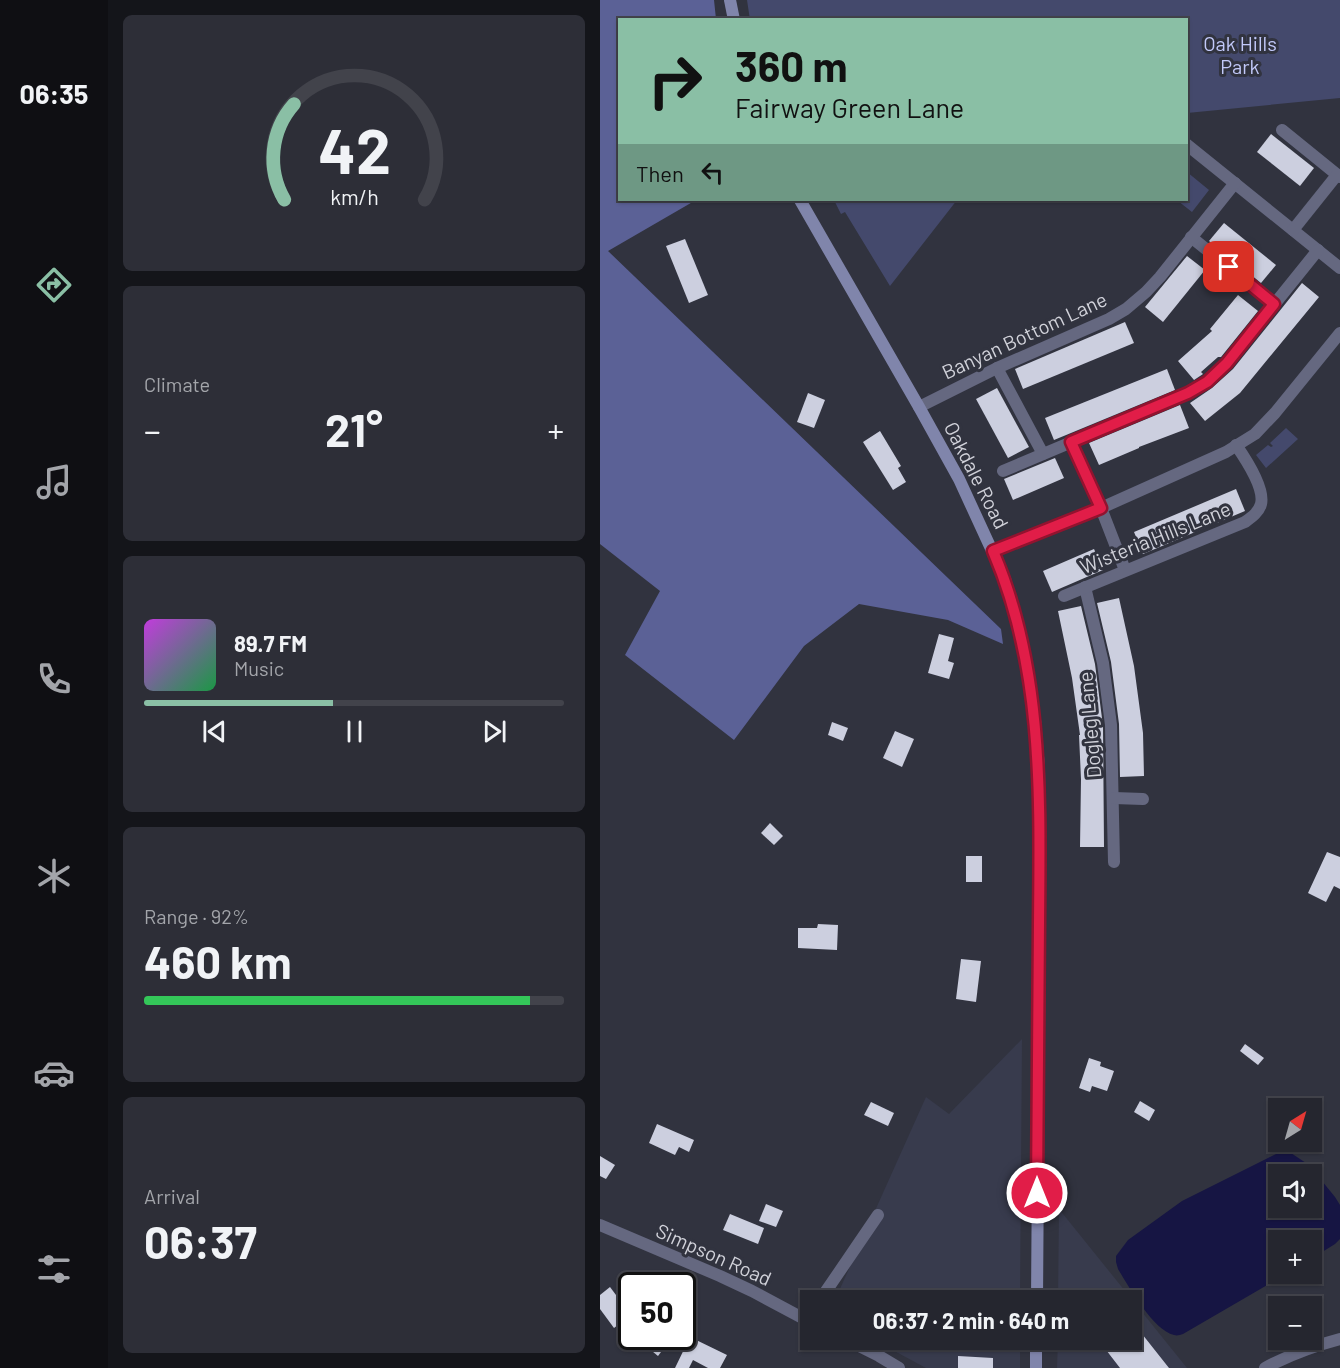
<!DOCTYPE html>
<html lang="en">
<head>
<meta charset="utf-8">
<style>
  body { margin:0; font-family:Barlow,sans-serif; background:#2d2e37; color:#f1f3f6; height:100vh; display:flex; flex-direction:column; font-size:22px; white-space:nowrap }
  * { box-sizing:border-box; margin:0 }
  p { font-size:20px; color:#a3a5aa }
  .icon { flex:none; width:33px; height:33px; fill:none; stroke:currentColor; stroke-width:2; stroke-linecap:round; stroke-linejoin:round }
  .map { position:relative; flex:1; overflow:hidden }
  .drawer { display:flex; flex-direction:column; gap:15px; padding:15px; background:#14151a; width:492px }
  .drawer>* { flex:none }
  .top-card { position:absolute; left:18px; top:18px; width:570px; height:183px; border-radius:0px; box-shadow:0 2px 4px #0004,0 0 0 2px #42434b; background:#8abfa5; color:#111; overflow:hidden }
  .needle { width:39px; rotate:37deg }
  .tools { position:absolute; left:668px; top:1098px; display:grid; gap:12px }
  .tools a { display:grid; place-items:center; width:54px; height:54px; border-radius:0px; background:#25262f; box-shadow:0 2px 4px #0004,0 0 0 2px #42434b; font-size:30px }
  .speed { position:absolute; left:18px; top:1272px; display:flex; gap:12px; font-size:30px; font-weight:700; text-align:center }
  .speed>* { display:grid; place-content:center; width:78px; height:78px; border-radius:50%; background:#25262f; box-shadow:0 2px 4px #0004,0 0 0 2px #42434b; line-height:1 }
  .speed .limit { border:3px solid #111; border-radius:9px; background:#fff; color:#111 }
  .pin { position:absolute; display:grid; place-items:center; width:51px; height:51px; color:#fff; margin:-26px; border-radius:12px; box-shadow:0 3px 9px #0006 }
  .me { position:absolute; width:66px; margin:-33px; rotate:0deg; stroke-linejoin:round; filter:drop-shadow(0 0 4px #0008) }
  .turn { display:flex; align-items:center; gap:21px; height:126px; padding:0 18px; font-size:27px }
  .turn .icon { width:78px; height:78px; stroke-width:2.5 }
  .turn b { display:block; font-size:42px; line-height:51px }
  .then { display:flex; align-items:center; height:57px; padding:0 18px; background:#0003; gap:12px; font-size:22px }
  .big { font-size:45px; font-weight:700; line-height:1.1 }
  .drawer .widget { flex:1; display:flex; flex-direction:column; justify-content:center; gap:9px; min-width:0; padding:0 21px; border-radius:9px; background:#2d2e37 }
  .drawer .dial { align-items:center; gap:0 }
  .dial svg { height:156px; overflow:visible; fill:none; stroke:#42434b; stroke-width:7; stroke-linecap:round; text-anchor:middle }
  .dial text { fill:#f1f3f6; stroke:none }
  .song { display:flex; align-items:center; gap:18px }
  .cover { width:72px; height:72px; border-radius:9px; background:linear-gradient(135deg,hsl(290 70% 55%),hsl(140 70% 35%)) }
  .played { height:6px; border-radius:3px; background:linear-gradient(90deg,#8abfa5 45%,#42434b 45%) }
  .keys { display:flex; justify-content:space-around; direction:ltr }
  .heat { display:flex; justify-content:space-between; align-items:center; font-size:33px; direction:ltr }
  .charge { height:9px; border-radius:4px; background:linear-gradient(90deg,#34c759 92%,#42434b 0) }
  .trip { position:absolute; left:200px; top:1290px; width:342px; height:60px; border-radius:0px; background:#25262f; box-shadow:0 2px 4px #0004,0 0 0 2px #42434b; font-weight:700; line-height:60px; text-align:center }
  main { display:flex; flex:1; min-height:0 }
  .tabs { display:flex; flex-direction:column; width:108px; justify-content:space-around; align-items:center; background:#0f0f13; color:#a3a5aa }
  .tabs .icon { width:42px; height:42px }
  .tabs .active { color:#8abfa5 }
  .tabs b { font-size:27px; color:#f1f3f6 }
  .map>svg:first-child { display:block }
</style>
</head>
<body>
<main>
<nav class="tabs">
<b>06:35</b>
<svg class="icon active" aria-label="directions" viewBox="0 0 24 24"><path d="M12 3l9 9-9 9-9-9zM9 14v-3h6M13 9l2 2-2 2"/></svg>
<svg class="icon" aria-label="music" viewBox="0 0 24 24"><path d="M9 18V5l10-2v13"/><circle cx="6" cy="18" r="3"/><circle cx="16" cy="16" r="3"/></svg>
<svg class="icon" aria-label="phone" viewBox="0 0 24 24"><path d="M5 4h4l2 5-3 2q2 4 5 5l2-3 5 2v4C11 20 4 13 5 4z"/></svg>
<svg class="icon" aria-label="climate" viewBox="0 0 24 24"><path d="M12 3v18M4 7l16 10M4 17L20 7"/></svg>
<svg class="icon" aria-label="car" viewBox="0 0 24 24"><path d="M5 17H2v-5l4-1 3-4h7l3 4 3 1v5h-3M9 17h6M6 11h13"/><circle cx="7" cy="17" r="2"/><circle cx="17" cy="17" r="2"/></svg>
<svg class="icon" aria-label="filters" viewBox="0 0 24 24"><path d="M4 7h16M4 17h16"/><circle cx="9" cy="7" r="2"/><circle cx="15" cy="17" r="2"/></svg>
</nav>
<section class="drawer">
<div class="widget dial"><svg viewBox="0 0 100 80">
<path d="M14 69A42 42 0 1 1 86 69"/>
<path d="M14 69A42 42 0 0 1 19 20" stroke="#8abfa5"/>
<text x="50" y="56" font-size="32" font-weight="700">42</text>
<text x="50" y="72" font-size="11">km/h</text>
</svg></div>
<div class="widget"><p>Climate</p>
<div class="heat"><a>−</a><b class="big">21°</b><a>+</a></div>
</div>
<div class="widget">
<div class="song"><i class="cover"></i><div><b>89.7 FM</b><p>Music</p></div></div>
<div class="played"></div>
<div class="keys"><svg class="icon" aria-label="previous" viewBox="0 0 24 24"><path d="M18 5L8 12l10 7zM5 5v14"/></svg><svg class="icon" aria-label="pause" viewBox="0 0 24 24"><path d="M8 5v14M16 5v14"/></svg><svg class="icon" aria-label="next" viewBox="0 0 24 24"><path d="M6 5l10 7-10 7zM19 5v14"/></svg></div>
</div>
<div class="widget"><p>Range · 92%</p><b class="big">460 km</b><div class="charge"></div></div>
<div class="widget"><p>Arrival</p><b class="big">06:37</b></div>
</section>
<div class="map">
<svg width="740" height="1368" viewBox="0 0 740 1368">
  <rect width="100%" height="100%" fill="#31333f"/>
  <!-- built -->
  <g fill="#383b4d">
    <path d="M422 1039 420 1300H235L326 1097 349 1114Z"/>
    <path d="M459 1209 587 1368H457L458 1340H531V1300H458Z"/>
    <path d="M274 1340H420V1368H326Z"/>
  </g>
  <!-- green -->
  <g fill="#44496c">
    <path d="M147 0H740V98L587 113 586 20H150Z"/>
    <path d="M587 172 609 190 592 212 578 201 579 200H586Z"/>
    <path d="M234 200H357L290 286 245 212 241 214Z"/>
    <path d="M686 428 698 439 666 468 656 455 668 445 671 447 673 446 670 443Z"/>
  </g>
  <!-- forest -->
  <path fill="#5b6196" d="M0 0H114L116 19 20 20V200H96L8 251 401 629 403 644 348 620 259 604 204 646 134 740 25 655 60 591 0 544Z"/>
  <!-- water -->
  <path fill="#161543" fill-rule="evenodd" d="M678 1153H691L709 1165 735 1197 740 1205V1239L735 1244 711 1259V1240H678V1274H686L583 1334C580 1335 577 1336 574 1335 553 1330 529 1287 518 1269L516 1262V1256L528 1240 582 1201ZM678 1174H711V1208H678Z"/>
  <!-- building -->
  <g fill="#cccfdf">
    <path d="M671 134 714 168 700 186 657 152Z"/>
    <path d="M624 223 676 265 661 283 609 241Z"/>
    <path d="M85 239 108 295 89 303 66 246Z"/>
    <path d="M587 256 605 270 563 322 545 307Z"/>
    <path d="M702 283 719 297 640 393 605 421 590 403 612 388 633 369Z"/>
    <path d="M638 295 658 311 621 357H618L601 372 603 374 594 380 578 361 612 331 610 329Z"/>
    <path d="M525 322 534 343 423 389 415 369Z"/>
    <path d="M567 369 575 390 454 440 445 418Z"/>
    <path d="M397 388 429 447 408 458 376 399Z"/>
    <path d="M208 393 225 400 214 428 197 422Z"/>
    <path d="M580 405 589 428 539 447V448L499 465 489 443Z"/>
    <path d="M280 431 301 466 298 468 306 482 293 490 263 442Z"/>
    <path d="M455 458 464 478 413 500 404 479Z"/>
    <path d="M636 489 645 511 543 554 534 532Z"/>
    <path d="M494 549 503 570 452 592 443 571Z"/>
    <path d="M519 598 534 666 543 733 544 776 520 777 519 724 511 662 497 603Z"/>
    <path d="M481 606 495 664 503 726 504 847H480L481 779 479 735H480L472 678 458 611Z"/>
    <path d="M339 634 354 638 348 661 354 663 349 679 328 673Z"/>
    <path d="M232 722 248 728 243 741 228 735Z"/>
    <path d="M295 731 314 739 302 767 283 758Z"/>
    <path d="M170 823 183 836 174 845 161 833Z"/>
    <path d="M727 852 740 857V889L734 886 726 902 708 893Z"/>
    <rect x="366" y="856" width="16" height="26"/>
    <path d="M218 924 238 925 237 950 198 948V928H217Z"/>
    <path d="M361 959 381 961 376 1002 356 999Z"/>
    <path d="M645 1044 664 1058 658 1065 640 1051Z"/>
    <path d="M489 1058 501 1062 500 1066 514 1071 507 1091 492 1086 490 1092 479 1088Z"/>
    <path d="M540 1101 555 1110 549 1121 534 1112Z"/>
    <path d="M271 1102 294 1113 288 1126 264 1115Z"/>
    <path d="M57 1124 94 1140 89 1152 79 1147 75 1155 49 1143Z"/>
    <path d="M0 1156 15 1165 6 1179 0 1176Z"/>
    <path d="M166 1204 183 1211 176 1227 159 1221Z"/>
    <path d="M130 1214 164 1228 158 1244 123 1230Z"/>
    <path d="M10 1287 31 1315 14 1328 0 1309V1295Z"/>
    <path d="M531 1320 569 1368H520L503 1346 512 1340H531Z"/>
    <path d="M55 1336H73L58 1356 47 1347Z"/>
    <path d="M90 1337 127 1355 120 1368H108L93 1360 89 1368H75Z"/>
    <path d="M358 1356 393 1358V1368H358Z"/>
  </g>
  <g fill="none" stroke-linecap="round" stroke-linejoin="round">
    <!-- minor -->
    <g stroke="#656880" stroke-width="12">
      <path d="M682 130 740 177"/>
      <path d="M586 144 740 268"/>
      <path d="M693 230 737 175"/>
      <path d="M591 237 674 304"/>
      <path d="M397 368 443 454"/>
      <path d="M319 407 397 368 509 319 526 309 546 292 560 277 635 183"/>
      <path d="M471 442 501 508 525 570"/>
      <path d="M403 471 588 393 607 382 627 363 718 250"/>
      <path d="M393 551 501 508 626 452 655 434 675 413 740 333"/>
      <path d="M485 587 503 663 511 725 514 862"/>
      <path d="M464 596 645 522C652 517 659 512 661 504 665 488 645 458 636 445"/>
      <path d="M514 798 543 799"/>
      <path d="M0 1225 120 1276 152 1291 210 1322"/>
      <path d="M220 1300 278 1215"/>
      <path d="M247 1340 279 1356 299 1368"/>
      <path d="M665 1368C689 1355 713 1346 740 1339"/>
    </g>
    <!-- secondary -->
    <g stroke="#8085ab" stroke-width="12">
      <path d="M130 0 134 20"/>
      <path d="M200 200 319 407 359 479 405 579 421 635 435 720 439 768 440 893 437 1300"/>
      <path d="M436 1368V1340"/>
    </g>
  </g>
  <g fill="none" stroke-linecap="round" stroke-linejoin="round">
    <defs>
      <path id="route" d="M437 1193C438 1104 439 1014 439 924 440 799 444 669 393 551L501 508 471 442 588 393 607 382 627 363 674 304 629 267"/>
    </defs>
    <!-- route casing -->
    <use href="#route" stroke="#92132f" stroke-width="15"/>
    <!-- route -->
    <use href="#route" stroke="#e11d48" stroke-width="10"/>
  </g>
  <g text-anchor="middle" dominant-baseline="central" stroke-width="6" stroke-linejoin="round" paint-order="stroke">
    <!-- park labels -->
    <g font-size="20" fill="#c2c9f9" stroke="#31333f">
      <text x="640" y="43">Oak Hills<tspan x="640" dy="23">Park</tspan></text>
    </g>
    <!-- street labels -->
    <g font-size="20" fill="#d1d2da" stroke="#31333f">
      <text transform="translate(424 335) rotate(-25)">Banyan Bottom Lane</text>
      <text transform="translate(377 475) rotate(63)">Oakdale Road</text>
      <text transform="translate(555 537) rotate(-22)">Wisteria Hills Lane</text>
      <text transform="translate(489 725) rotate(-95)">Dogleg Lane</text>
      <text transform="translate(114 1254) rotate(24)">Simpson Road</text>
    </g>
  </g>
</svg>
<div class="tools">
<a><svg class="needle" viewBox="-14 -14 28 28"><path d="M0-13l5 13h-10z" fill="#e53935"/><path d="M0 13l5-13h-10z" fill="#a3a5aa"/></svg></a>
<a><svg class="icon" aria-label="sound" viewBox="0 0 24 24"><path d="M4 9h4l5-4v14l-5-4H4zM17 9q2 3 0 6"/></svg></a>
<a>+</a>
<a>−</a>
</div>
<div class="speed"><div class="limit">50</div></div>
<div class="pin" style="left:629px;top:267px;background:#d93025"><svg class="icon" aria-label="arrive" viewBox="0 0 24 24"><path d="M6 21V4h12l-3 4 3 4H6"/></svg></div>
<svg class="me" style="left:437px;top:1193px" viewBox="-20 -20 40 40"><circle r="17" fill="#e11d48" stroke="#fff" stroke-width="3"/><path d="M0-11L8 9 0 5-8 9z" fill="#fff"/></svg>
<div class="trip">06:37 · 2 min · 640 m</div>
<div class="top-card">
<div class="turn"><svg class="icon" aria-label="right" viewBox="0 0 24 24"><path d="M7 20v-9h11M14 6l5 5-5 5"/></svg><div><b>360 m</b>Fairway Green Lane</div></div>
<div class="then">Then<svg class="icon" aria-label="left" viewBox="0 0 24 24"><path d="M17 20v-9H6M10 6l-5 5 5 5"/></svg></div>
</div>
</div>
</main>
</body>
</html>
